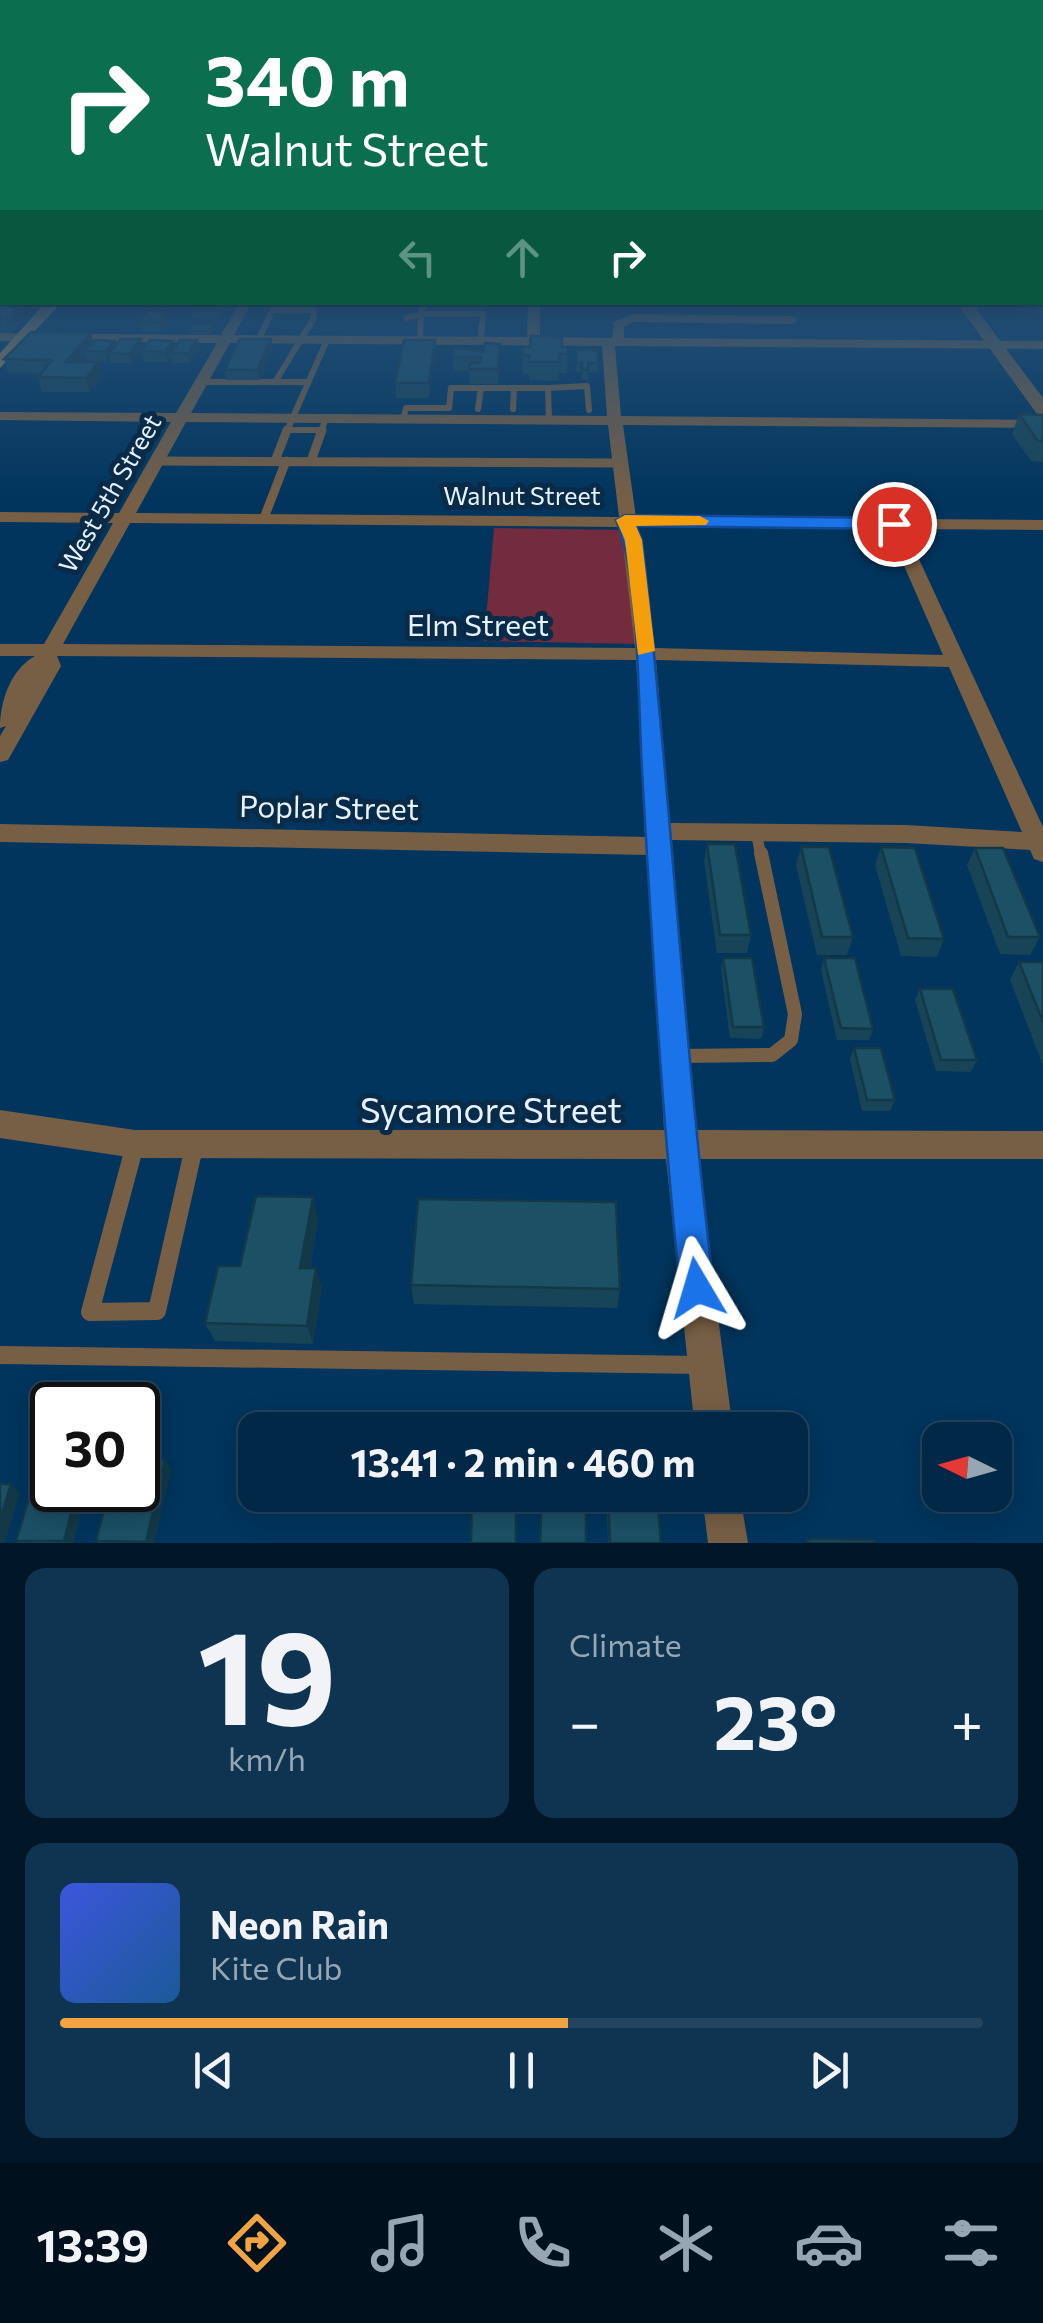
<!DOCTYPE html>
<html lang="en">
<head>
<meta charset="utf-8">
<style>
  body { margin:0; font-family:Commissioner,sans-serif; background:#0f3451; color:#f1f3f6; height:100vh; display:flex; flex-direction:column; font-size:38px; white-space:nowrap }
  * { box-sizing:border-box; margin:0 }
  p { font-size:32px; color:#96a6b3 }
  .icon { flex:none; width:55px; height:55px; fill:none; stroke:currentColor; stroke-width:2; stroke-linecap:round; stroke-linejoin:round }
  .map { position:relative; height:1543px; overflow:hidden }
  .panel { display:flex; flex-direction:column; gap:25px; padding:25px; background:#011626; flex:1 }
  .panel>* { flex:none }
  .hud { position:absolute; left:0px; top:0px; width:1045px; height:305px; box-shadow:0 5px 25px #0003,0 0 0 2px #23445f; background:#0b6e4f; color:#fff; overflow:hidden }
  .needle { width:65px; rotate:275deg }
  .controls { position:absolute; left:922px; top:1422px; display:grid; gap:20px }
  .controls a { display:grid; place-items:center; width:90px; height:90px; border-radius:20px; background:#012846; box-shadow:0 5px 25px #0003,0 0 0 2px #23445f; font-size:50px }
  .speed { position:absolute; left:30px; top:1382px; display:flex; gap:20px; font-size:50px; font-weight:700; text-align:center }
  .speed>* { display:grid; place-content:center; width:130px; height:130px; border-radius:50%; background:#012846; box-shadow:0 5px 25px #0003,0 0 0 2px #23445f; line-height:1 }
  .speed .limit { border:5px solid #111; border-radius:15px; background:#fff; color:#111 }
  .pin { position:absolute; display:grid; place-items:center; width:85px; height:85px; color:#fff; margin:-42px; border:5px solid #fff; border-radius:50%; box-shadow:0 2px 10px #0007 }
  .me { position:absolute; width:110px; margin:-55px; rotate:353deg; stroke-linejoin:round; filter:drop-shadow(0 0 8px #0008) }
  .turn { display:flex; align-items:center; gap:35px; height:210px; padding:0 40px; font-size:45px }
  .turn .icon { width:130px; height:130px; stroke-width:2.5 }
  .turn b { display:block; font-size:70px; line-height:85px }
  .lanes { display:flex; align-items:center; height:95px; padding:0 40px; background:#0003; justify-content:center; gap:50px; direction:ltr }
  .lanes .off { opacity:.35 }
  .big { font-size:75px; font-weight:700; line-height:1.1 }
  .panel .widget { flex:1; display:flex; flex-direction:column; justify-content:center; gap:15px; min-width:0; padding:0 35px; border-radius:20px; background:#0f3451 }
  .panel .dial { align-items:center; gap:0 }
  .dial b { font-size:130px; line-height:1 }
  .song { display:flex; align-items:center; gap:30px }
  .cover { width:120px; height:120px; border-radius:15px; background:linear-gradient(135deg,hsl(230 70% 55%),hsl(210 70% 35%)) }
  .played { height:10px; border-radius:5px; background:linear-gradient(90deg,#f3a442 55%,#23445f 55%) }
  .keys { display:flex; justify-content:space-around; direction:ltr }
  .heat { display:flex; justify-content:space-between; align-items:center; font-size:55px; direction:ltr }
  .panel .tiles { flex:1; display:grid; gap:25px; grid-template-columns:1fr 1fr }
  .widget:last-child { grid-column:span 2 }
  .trip { position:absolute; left:238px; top:1412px; width:570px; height:100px; border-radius:20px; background:#012846; box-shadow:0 5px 25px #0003,0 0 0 2px #23445f; font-weight:700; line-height:100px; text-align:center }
  .tabs { display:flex; height:160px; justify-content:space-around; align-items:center; background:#00101c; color:#96a6b3 }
  .tabs .icon { width:70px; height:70px }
  .tabs .on { color:#f3a442 }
  .tabs b { font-size:45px; color:#f1f3f6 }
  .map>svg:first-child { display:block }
</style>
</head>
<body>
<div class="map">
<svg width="1043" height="1543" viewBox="0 0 1043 1543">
  <rect width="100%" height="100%" fill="#01355d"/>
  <!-- green -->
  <path fill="#732c3d" d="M494 528 628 530 638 644 484 641Z"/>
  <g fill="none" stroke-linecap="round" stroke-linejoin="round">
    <!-- service-far4 -->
    <g stroke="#775f46" stroke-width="6">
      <path d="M273 310H314L313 320"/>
      <path d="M407 318 421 314 423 306"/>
      <path d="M259 339 274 307"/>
      <path d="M420 340 421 314H483L481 335"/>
      <path d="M203 382H305"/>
      <path d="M275 382 311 323"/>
      <path d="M548 388 587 386 589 410"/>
      <path d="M478 409 481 388"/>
      <path d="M513 409 514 388"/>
      <path d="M403 420 406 408H449L451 388H548L549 421"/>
      <path d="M288 430H322"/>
      <path d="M286 433 327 340"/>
      <path d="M321 433 325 420"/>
    </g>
    <!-- service-far3 -->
    <g stroke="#775f46" stroke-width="9">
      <path d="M159 461 617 463"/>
      <path d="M275 461 287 430"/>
      <path d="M311 461 322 430"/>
      <path d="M264 518 286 461"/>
    </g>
    <!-- service-far2 -->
    <path stroke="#775f46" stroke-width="11" d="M756 832 761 856"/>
    <!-- service-far1 -->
    <g stroke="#775f46" stroke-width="14">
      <path d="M678 1056 772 1055 791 1040 795 1014 761 853"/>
      <path d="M131 1158 135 1144"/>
      <path d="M191 1158 194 1146"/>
    </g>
    <!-- service -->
    <g stroke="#775f46" stroke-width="18">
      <path d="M132 1156 90 1312 157 1311 192 1156"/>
      <path d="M0 1355 701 1365"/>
    </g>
    <!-- minor -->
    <g fill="#775f46" fill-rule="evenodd">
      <path d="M240 302H252L234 335 527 337 528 302H540V337L612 338 614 322 632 314 792 316 798 320 792 324 634 322 624 327V338L1043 341V349L615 346 621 416 1043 420V428L623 425 636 517 1043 520V530L905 529 1043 827V862L1034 859 1030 850 906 843 672 840 694 1130 1043 1131V1159H697L733 1430H695L666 1159 135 1158 0 1138V1110L135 1130H664L649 855 0 842V824L648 837 644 831 647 826 636 660 57 656 61 666 8 760 0 762V736L6 726 0 728C0 702 10 670 35 656H0V644H44L113 523 0 522V512L119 513 171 422 0 420V412L176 413 217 343 0 341V333L221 335ZM230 343 602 346 607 416 191 413ZM186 422 608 425 619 517 136 513ZM130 523 621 527 635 648 63 644ZM638 527 888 529 943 655 655 648ZM656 660 949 667 1022 832 906 825 670 823Z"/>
      <path d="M702 1495H740L748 1543H708Z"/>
    </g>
    <!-- tertiary -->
    <path fill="#775f46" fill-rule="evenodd" d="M956 302H971L1043 398V415L1037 414Z"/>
    <!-- primary -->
    <path fill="#b88852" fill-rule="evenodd" d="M46 302H62L0 368V353Z"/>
  </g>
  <!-- wall -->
  <g fill="#174557">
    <path d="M0 293H2V302H35L28 309H19L23 320 10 333H0Z"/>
    <path d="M194 302H223L225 311 220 318H193L191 309Z"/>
    <path d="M168 321 161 331H142L140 322Z"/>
    <path d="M214 329 210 335 190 334 189 330Z"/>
    <path d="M271 339 273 348 259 380H226L225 370Z"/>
    <path d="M197 340 199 350 190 363H173L171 356 167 362 143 361 141 352 131 363H111L110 358 107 361H87L86 357 82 362 102 376 90 392H42L38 377 40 374 8 373 4 359 93 342 114 341 116 345 143 348 175 347Z"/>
    <path d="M500 344 498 384H470L469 371H453V357L484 352Z"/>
    <path d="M562 347H568L567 373H559L558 381 529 380V374H522V355Z"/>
    <path d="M576 350H598V373L588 372V380H582V372H576Z"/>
    <path d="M436 354 429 398H396L395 383Z"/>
    <path d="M1019 414 1043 415V462L1031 461 1012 434Z"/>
    <path d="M707 844 751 935 747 953H717L704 861Z"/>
    <path d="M801 847 853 937 847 955H817L796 865Z"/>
    <path d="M881 847 944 939 937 957 901 956 875 865Z"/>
    <path d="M975 848 1040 937 1030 955 1000 954 967 865Z"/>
    <path d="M723 958 764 1027 761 1039 730 1038 721 970Z"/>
    <path d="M824 958 873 1029 869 1040H837L821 970Z"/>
    <path d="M1019 962H1043V1065L1010 980Z"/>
    <path d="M920 989 977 1060 971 1072 936 1071 915 1000Z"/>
    <path d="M854 1048 895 1100 890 1111H862L850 1059Z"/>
    <path d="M318 1218 310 1268 322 1288 313 1344 215 1341 205 1323 240 1266Z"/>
    <path d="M411 1285 620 1289 617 1308 414 1304Z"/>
    <path d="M171 1468 154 1543H99L96 1541Z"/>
    <path d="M87 1490 73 1543H19L16 1541Z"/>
    <path d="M606 1495H657L661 1543H608Z"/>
  </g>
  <!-- shaded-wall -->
  <g fill="#133847">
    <path d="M223 302 225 311 220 318 219 309Z"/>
    <path d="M19 306 23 320 10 333 6 319Z"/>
    <path d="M166 312 168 321 161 331 158 322Z"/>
    <path d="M91 333 95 347 84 351 86 357 70 376 66 362Z"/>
    <path d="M141 339 143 349 131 363 129 354Z"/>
    <path d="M271 339 273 348 259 380 257 370Z"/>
    <path d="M197 340 199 350 190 363 188 353Z"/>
    <path d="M435 340 436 354 429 398V383Z"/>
    <path d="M114 341 117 350 109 353 110 358 107 361 105 352Z"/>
    <path d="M173 341 176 351 171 353V356L167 362 164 352Z"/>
    <path d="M98 362 102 376 90 392 86 378Z"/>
    <path d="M313 1197 318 1218 306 1288 300 1268Z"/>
    <path d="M316 1268 322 1288 313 1344 307 1326Z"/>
    <path d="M165 1460 171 1468 154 1543H147Z"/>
    <path d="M11 1484 20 1492 5 1543H0V1520Z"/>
    <path d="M77 1490H87L73 1543H66L64 1541Z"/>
  </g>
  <!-- building -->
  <g fill="#1b5065" stroke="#133847" stroke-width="2.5">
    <path d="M195 302H223L219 309H191Z"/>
    <path d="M0 306H19L6 319H0Z"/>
    <path d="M148 311 166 312 158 322H140Z"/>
    <path d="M193 324H213L209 330H189Z"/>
    <path d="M31 332 91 333 66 362H98L86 378 38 377 52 360 4 359Z"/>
    <path d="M531 336 562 337V347H568L567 354H559V362H529L530 355H522L523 347H530Z"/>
    <path d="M121 339H141L129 354 109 353Z"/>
    <path d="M240 339H271L257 370H225Z"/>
    <path d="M95 340 114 341 105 352 84 351Z"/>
    <path d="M150 340 173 341 164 352 141 351Z"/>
    <path d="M180 340H197L188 353H171Z"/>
    <path d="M404 340H435L429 383H395Z"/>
    <path d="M485 343 500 344 498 369H469L470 363H480L481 357H453L454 347 484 352Z"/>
    <path d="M576 350H598V363H588V370H582V363H576Z"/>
    <path d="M1019 414 1043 415V441H1038Z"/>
    <path d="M707 844H735L751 935H720Z"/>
    <path d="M801 847H829L853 937H822Z"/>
    <path d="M881 847 915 848 944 939 908 938Z"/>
    <path d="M975 848H1003L1040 937H1008Z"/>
    <path d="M723 958H752L764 1027H733Z"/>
    <path d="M824 958H855L873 1029 841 1028Z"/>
    <path d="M1019 962H1043V1022Z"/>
    <path d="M920 989H953L977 1060H941Z"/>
    <path d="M854 1048H881L895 1100H867Z"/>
    <path d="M256 1196 313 1197 300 1268H316L307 1326 205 1323 218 1266H240Z"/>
    <path d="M418 1199 616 1202 620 1289 411 1285Z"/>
    <path d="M44 1448H52V1490H77L64 1541H16Z"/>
    <path d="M138 1459 165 1460 146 1542 96 1541 109 1490H138Z"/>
    <path d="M0 1484H11L0 1520Z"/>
    <path d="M472 1495H516V1543H471Z"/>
    <path d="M542 1495H586V1543H540Z"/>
    <path d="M608 1495H657L661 1543H610Z"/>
    <path d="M807 1539 874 1540 875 1543H808Z"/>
  </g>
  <!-- sky -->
  <linearGradient id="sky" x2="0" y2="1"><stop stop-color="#011d33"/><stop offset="0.57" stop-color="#275178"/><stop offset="1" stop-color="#275178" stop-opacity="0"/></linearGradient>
  <rect width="1043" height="501" fill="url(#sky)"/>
  <!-- route -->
  <path fill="#1a73e8" stroke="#114b97" stroke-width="2.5" d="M625 515 894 518 903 524 894 529 636 526 642 540C671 789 683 1040 714 1288L709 1301 697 1306 685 1301 680 1288C662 1116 652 943 642 770 638 705 640 577 616 520Z"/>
  <!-- slow -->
  <path fill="#f59e0b" d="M700 516 709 521 706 525 636 526 642 540 655 651 638 655 625 540 616 520 625 515Z"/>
  <g text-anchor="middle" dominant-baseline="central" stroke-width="10" stroke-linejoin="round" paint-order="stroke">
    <!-- far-street labels -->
    <g font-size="25" fill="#e6f2ff" stroke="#092b47">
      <text transform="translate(109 493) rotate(-60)">West 5th Street</text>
      <text x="522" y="495">Walnut Street</text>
    </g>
    <!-- street labels -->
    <g font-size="30" fill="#e6f2ff" stroke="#092b47">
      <text x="478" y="623">Elm Street</text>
      <text transform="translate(329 806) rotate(1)">Poplar Street</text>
    </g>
    <!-- near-street labels -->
    <g font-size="35" fill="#e6f2ff" stroke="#092b47">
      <text x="491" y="1108">Sycamore Street</text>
    </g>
  </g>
</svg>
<div class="controls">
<a><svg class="needle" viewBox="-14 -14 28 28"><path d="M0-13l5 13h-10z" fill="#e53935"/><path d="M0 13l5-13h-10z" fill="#96a6b3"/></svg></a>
</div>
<div class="speed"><div class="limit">30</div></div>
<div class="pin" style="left:894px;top:524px;background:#d93025"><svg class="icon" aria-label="arrive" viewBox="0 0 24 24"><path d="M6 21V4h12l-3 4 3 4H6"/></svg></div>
<svg class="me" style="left:697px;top:1288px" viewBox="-20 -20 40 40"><path d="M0-17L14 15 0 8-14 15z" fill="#1a73e8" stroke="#fff" stroke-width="4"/></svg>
<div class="trip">13:41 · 2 min · 460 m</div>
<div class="hud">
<div class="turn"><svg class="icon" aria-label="right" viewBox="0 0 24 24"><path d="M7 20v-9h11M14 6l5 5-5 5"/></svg><div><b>340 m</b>Walnut Street</div></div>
<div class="lanes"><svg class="icon off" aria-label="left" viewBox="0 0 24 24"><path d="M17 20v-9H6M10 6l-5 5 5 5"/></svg><svg class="icon off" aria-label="ahead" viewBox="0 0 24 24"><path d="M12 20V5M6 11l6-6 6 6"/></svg><svg class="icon" aria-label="right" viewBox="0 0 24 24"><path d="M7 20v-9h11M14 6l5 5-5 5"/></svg></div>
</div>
</div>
<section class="panel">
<div class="tiles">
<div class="widget dial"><b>19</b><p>km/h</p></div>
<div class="widget"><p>Climate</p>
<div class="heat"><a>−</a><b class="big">23°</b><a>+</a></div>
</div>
<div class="widget">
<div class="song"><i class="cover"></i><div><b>Neon Rain</b><p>Kite Club</p></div></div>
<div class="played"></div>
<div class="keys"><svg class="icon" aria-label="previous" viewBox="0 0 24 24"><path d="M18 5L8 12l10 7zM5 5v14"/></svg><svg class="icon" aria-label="pause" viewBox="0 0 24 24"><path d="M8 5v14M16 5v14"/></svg><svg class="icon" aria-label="next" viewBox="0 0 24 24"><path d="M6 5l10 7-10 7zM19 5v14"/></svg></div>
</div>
</div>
</section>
<nav class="tabs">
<b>13:39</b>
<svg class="icon on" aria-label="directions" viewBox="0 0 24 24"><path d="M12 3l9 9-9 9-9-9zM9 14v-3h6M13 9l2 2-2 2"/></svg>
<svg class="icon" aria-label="music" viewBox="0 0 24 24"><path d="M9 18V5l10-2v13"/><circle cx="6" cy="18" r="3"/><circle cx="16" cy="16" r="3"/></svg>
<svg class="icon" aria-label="phone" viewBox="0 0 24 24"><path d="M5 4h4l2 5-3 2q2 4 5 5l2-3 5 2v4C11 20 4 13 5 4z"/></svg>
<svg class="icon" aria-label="climate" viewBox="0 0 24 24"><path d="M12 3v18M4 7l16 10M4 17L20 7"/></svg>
<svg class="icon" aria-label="car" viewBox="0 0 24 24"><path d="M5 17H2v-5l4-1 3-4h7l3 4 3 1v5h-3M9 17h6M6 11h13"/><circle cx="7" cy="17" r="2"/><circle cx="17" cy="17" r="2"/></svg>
<svg class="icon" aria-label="filters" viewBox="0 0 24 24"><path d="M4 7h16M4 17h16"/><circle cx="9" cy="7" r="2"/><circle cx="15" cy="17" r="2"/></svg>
</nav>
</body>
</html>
